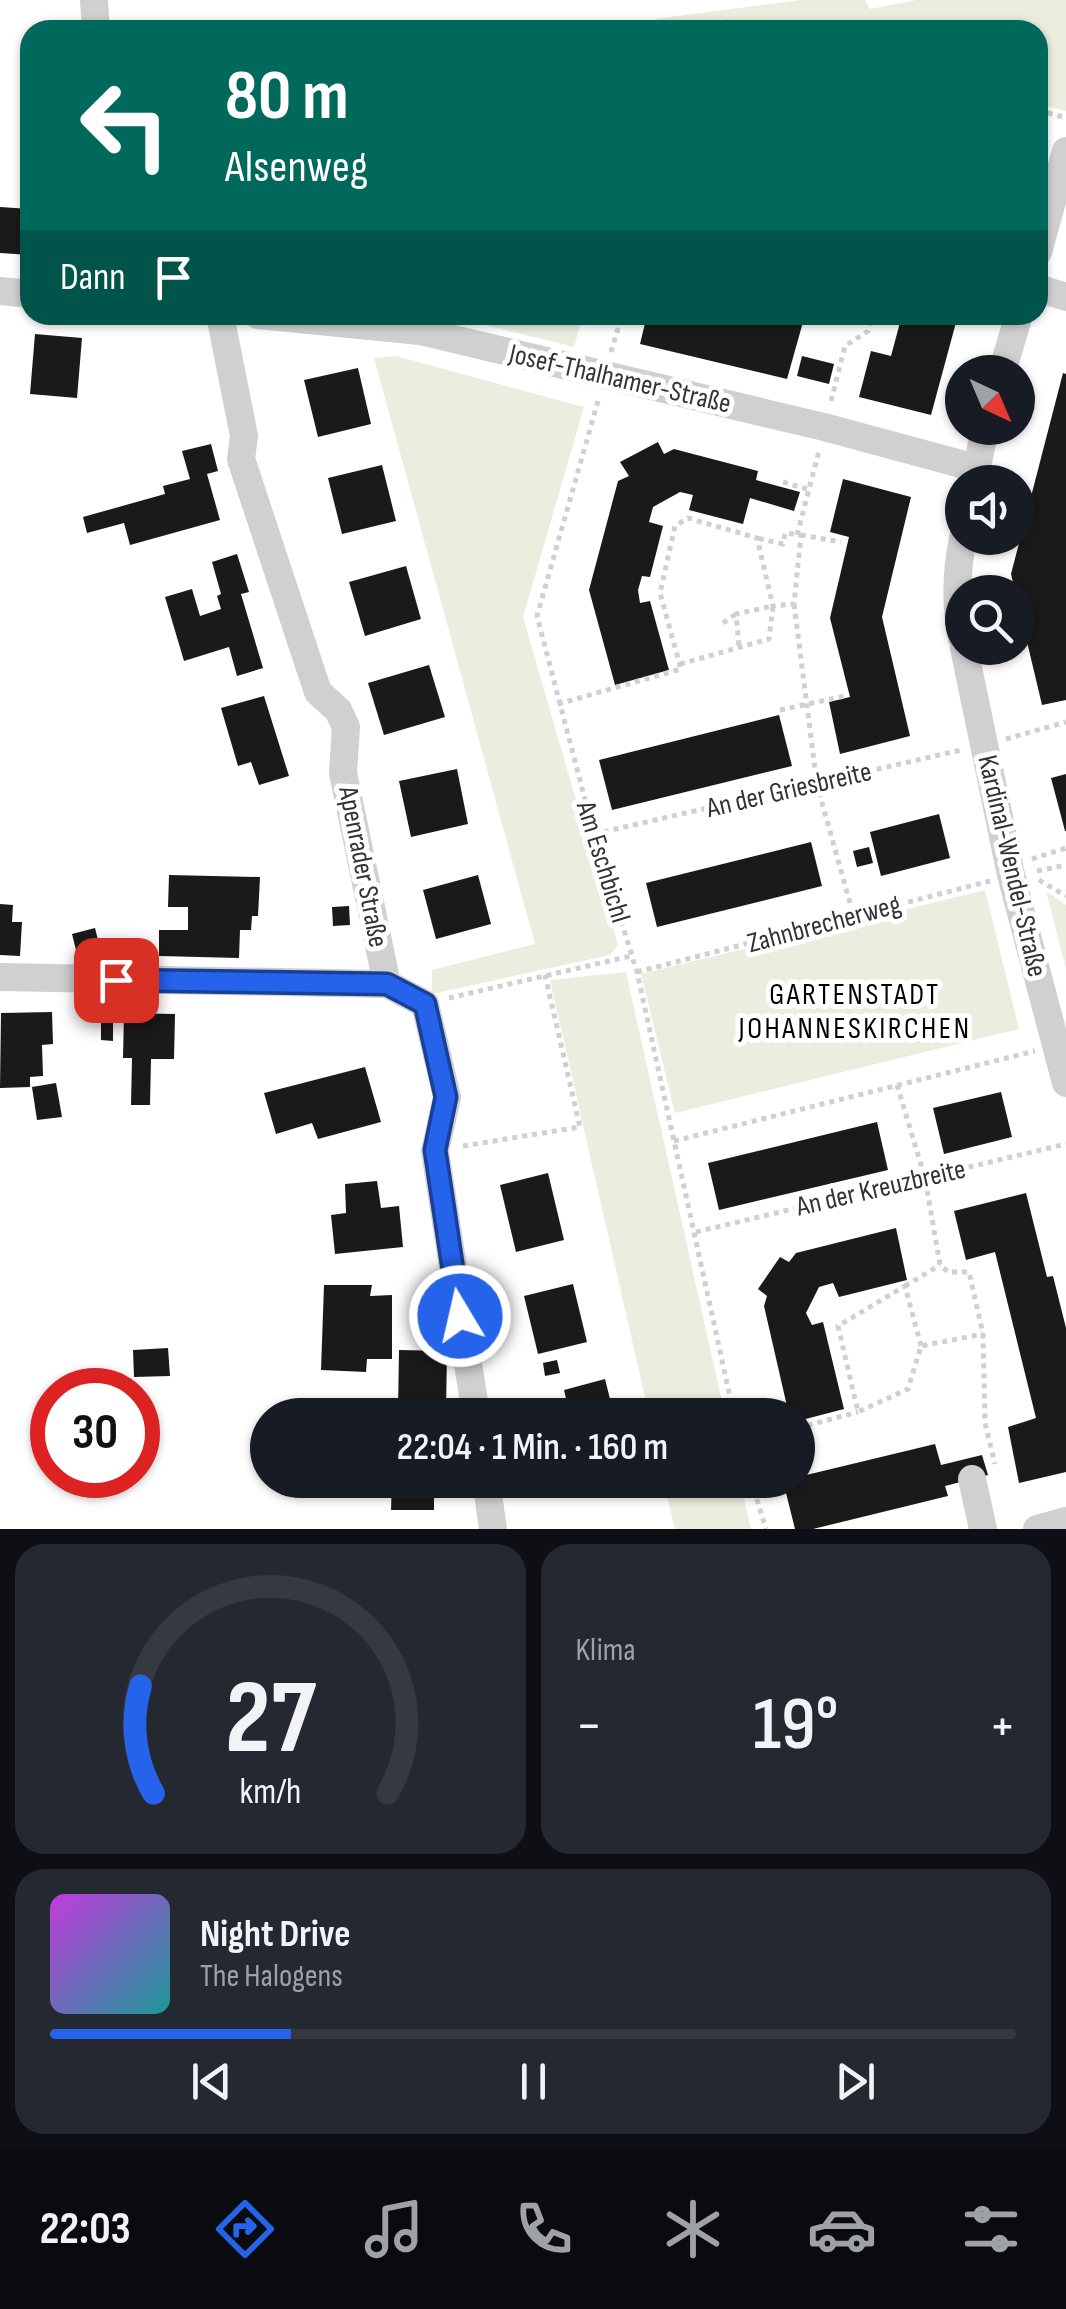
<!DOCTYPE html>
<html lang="de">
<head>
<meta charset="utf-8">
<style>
  body { margin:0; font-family:"Sofia Sans Condensed",sans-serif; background:#242831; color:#f1f3f6; height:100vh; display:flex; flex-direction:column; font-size:38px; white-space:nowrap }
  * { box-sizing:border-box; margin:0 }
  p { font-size:32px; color:#9ea1a6 }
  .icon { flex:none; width:55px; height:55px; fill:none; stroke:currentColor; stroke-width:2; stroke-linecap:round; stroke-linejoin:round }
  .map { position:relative; height:1529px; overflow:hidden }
  .sheet { display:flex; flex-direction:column; gap:15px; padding:15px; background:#0d0f14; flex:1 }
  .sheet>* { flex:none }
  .top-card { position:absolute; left:20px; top:20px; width:1028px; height:305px; border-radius:30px; box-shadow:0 2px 8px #0004; background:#00695c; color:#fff; overflow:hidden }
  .needle { width:65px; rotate:136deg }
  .fabs { position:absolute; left:945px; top:355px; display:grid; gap:20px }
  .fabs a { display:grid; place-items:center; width:90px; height:90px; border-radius:50%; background:#171b24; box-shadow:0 2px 8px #0004; font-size:50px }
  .speed { position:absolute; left:30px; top:1368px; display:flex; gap:20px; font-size:50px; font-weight:700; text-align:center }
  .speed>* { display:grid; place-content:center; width:130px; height:130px; border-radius:50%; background:#171b24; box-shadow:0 2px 8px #0004; line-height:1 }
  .speed .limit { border:15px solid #d22; background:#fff; color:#111 }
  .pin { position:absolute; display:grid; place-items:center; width:85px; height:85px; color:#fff; margin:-42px; border-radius:20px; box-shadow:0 5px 15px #0006 }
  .me { position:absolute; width:110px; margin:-55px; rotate:351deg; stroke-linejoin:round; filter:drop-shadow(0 0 8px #0008) }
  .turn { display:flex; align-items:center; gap:35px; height:210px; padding:0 40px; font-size:45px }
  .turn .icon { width:130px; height:130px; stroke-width:2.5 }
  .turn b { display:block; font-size:70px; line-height:85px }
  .then { display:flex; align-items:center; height:95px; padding:0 40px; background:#0003; gap:20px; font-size:38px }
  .big { font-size:75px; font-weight:600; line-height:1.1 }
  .sheet .widget { flex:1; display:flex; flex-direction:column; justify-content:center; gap:15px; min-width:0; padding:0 35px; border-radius:30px; background:#242831 }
  .sheet .dial { align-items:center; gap:0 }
  .dial svg { height:260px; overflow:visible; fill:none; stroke:#363941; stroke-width:7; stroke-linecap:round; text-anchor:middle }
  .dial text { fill:#f1f3f6; stroke:none }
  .song { display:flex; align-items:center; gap:30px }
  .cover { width:120px; height:120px; border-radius:15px; background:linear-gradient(135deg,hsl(290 70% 55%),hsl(180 70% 35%)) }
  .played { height:10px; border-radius:5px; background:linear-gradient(90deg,#2563eb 25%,#363941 25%) }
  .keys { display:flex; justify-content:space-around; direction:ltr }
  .heat { display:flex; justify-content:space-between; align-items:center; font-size:55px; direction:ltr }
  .sheet .tiles { flex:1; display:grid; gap:15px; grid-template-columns:1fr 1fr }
  .widget:last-child { grid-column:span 2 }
  .trip { position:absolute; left:250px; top:1398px; width:565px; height:100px; border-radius:50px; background:#171b24; box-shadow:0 2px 8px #0004; font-weight:600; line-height:100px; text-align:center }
  .tabs { display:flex; height:160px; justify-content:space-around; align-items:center; background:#090b0e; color:#9ea1a6 }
  .tabs .icon { width:70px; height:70px }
  .tabs .selected { color:#2563eb }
  .tabs b { font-size:45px; color:#f1f3f6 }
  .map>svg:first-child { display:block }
</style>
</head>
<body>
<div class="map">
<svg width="1066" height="1529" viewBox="0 0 1066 1529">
  <rect width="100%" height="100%" fill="#fff"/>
  <!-- green -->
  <g fill="#ebeede">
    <path d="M800 0H865L870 9 916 0H1066V111L1038 104V30H761L720 19 693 30 654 19Z"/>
    <path d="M445 315H583L574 347Z"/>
    <path d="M396 356 584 407 523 617 618 945 610 955 432 994V970L535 944 374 358Z"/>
    <path d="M985 890 1019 1029 675 1113 641 974Z"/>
    <path d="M1046 891 1066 905V969Z"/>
    <path d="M626 972 725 1415H649L550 980Z"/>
    <path d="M663 1480H740L751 1529H675Z"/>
  </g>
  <!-- building -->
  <g fill="#1a1a1a">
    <path d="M0 207 30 209V255L0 253Z"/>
    <path d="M647 315H772L803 322 787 379 640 344Z"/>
    <path d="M902 315H958L931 415 859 397 871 351 891 356Z"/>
    <path d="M35 334 82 338 77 398 30 394Z"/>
    <path d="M802 356 834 364 829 384 797 376Z"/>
    <path d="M358 368 371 424 318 437 304 380Z"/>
    <path d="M1063 373 1066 374V700L1042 705 1011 574Z"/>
    <path d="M658 442 664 454 674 449 758 471 756 480 800 492 794 511 750 498 743 524 689 510 693 495 680 492 653 507 649 522 663 526 650 577 642 576 638 590 640 603 650 601 669 670 615 685 589 590 618 481 629 476 620 462Z"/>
    <path d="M211 444 218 471 207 474 220 520 130 545 124 523 87 533 83 517 165 494 163 486 190 479 182 451Z"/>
    <path d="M382 465 396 521 342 534 328 478Z"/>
    <path d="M843 479 911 497 882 617 910 736 840 754 829 702 850 697 830 618 849 537 830 532Z"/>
    <path d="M237 554 249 592 241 594 263 668 237 676 229 647 184 661 165 597 192 589 200 616 221 609 217 596 221 594 212 562Z"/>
    <path d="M406 566 421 619 365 636 349 582Z"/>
    <path d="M429 665 445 717 384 735 368 683Z"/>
    <path d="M264 696 289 776 259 785 251 762 238 766 221 708Z"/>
    <path d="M779 715 792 766 612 810 599 760Z"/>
    <path d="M457 769 468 824 411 837 399 781Z"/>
    <path d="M1066 774V831H1065L1051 778Z"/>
    <path d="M939 814 950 858 881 876 870 832Z"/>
    <path d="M811 842 822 886 657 927 646 883Z"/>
    <path d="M869 847 873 863 857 867 853 851Z"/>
    <path d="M169 875 260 877 258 916H252L251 930H240L239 958 159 956V930H188V907H168Z"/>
    <path d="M478 875 491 924 436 939 423 890Z"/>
    <path d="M0 904 13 905 12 922H22L20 956 0 955Z"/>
    <path d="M349 906 350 925 333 926 332 907Z"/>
    <path d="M95 928 101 952 78 958 72 934Z"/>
    <path d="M52 1012 53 1044 42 1045 43 1076 30 1077V1087L0 1088 1 1013Z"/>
    <path d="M124 1013 175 1014 174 1059H151L150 1105H131L132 1058H123Z"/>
    <path d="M101 1019H113V1041L101 1040Z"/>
    <path d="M365 1067 381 1122 318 1139 312 1123 276 1134 264 1093Z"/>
    <path d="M56 1083 62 1117 37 1120 32 1087Z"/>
    <path d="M1001 1092 1012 1137 944 1154 933 1108Z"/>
    <path d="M877 1122 888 1170 719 1210 708 1163Z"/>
    <path d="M548 1173 564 1240 516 1252 500 1185Z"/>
    <path d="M377 1181 381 1208 399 1206 403 1247 335 1254 331 1215 346 1213 345 1184Z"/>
    <path d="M1026 1193 1047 1277 1053 1276 1066 1328V1472L1019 1483 1008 1427 1036 1418 995 1252 966 1260 954 1211Z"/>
    <path d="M896 1228 907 1280 839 1297 833 1283 819 1287 806 1313 812 1325 823 1322 844 1409 798 1421V1415H789L764 1306 767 1296 758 1289 780 1257 789 1262 796 1253Z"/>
    <path d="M573 1284 587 1342 538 1354 524 1296Z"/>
    <path d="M324 1285H372L370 1296 392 1295V1359H367L366 1372 321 1370Z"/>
    <path d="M168 1348 170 1376 134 1377 133 1350Z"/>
    <path d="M399 1350 447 1351 446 1412 398 1411Z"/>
    <path d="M557 1360 560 1373 545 1376 543 1363Z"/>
    <path d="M605 1379 614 1415H570L564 1390Z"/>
    <path d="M935 1444 941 1465 982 1455 988 1475 945 1486 948 1496 813 1529H795L783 1481 798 1480V1477Z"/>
    <path d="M392 1480H434V1510H391Z"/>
  </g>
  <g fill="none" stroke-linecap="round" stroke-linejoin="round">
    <!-- path -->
    <g stroke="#d0d0d0" stroke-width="5" stroke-dasharray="5 5" stroke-linecap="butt">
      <path d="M709 30 718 24 740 30"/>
      <path d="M1038 110 1066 118"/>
      <path d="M611 352 622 315"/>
      <path d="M598 401 537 616 594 834 637 972 734 1415"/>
      <path d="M831 401 845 346 868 331 872 315"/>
      <path d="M783 482 810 490"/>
      <path d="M797 535 819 451"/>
      <path d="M801 535 841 542"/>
      <path d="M794 604 817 785 854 917"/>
      <path d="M723 623 736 614"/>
      <path d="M680 664 769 639 773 606 736 614 739 647"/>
      <path d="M558 704 681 669 660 593 675 526 688 518 757 538 773 606 794 604 801 535 785 533 783 544 757 538"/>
      <path d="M780 710 845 696"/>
      <path d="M1006 739 1066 722"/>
      <path d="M594 834 961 750"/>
      <path d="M1032 859 1066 848"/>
      <path d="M1037 871 1066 865"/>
      <path d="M1039 880 1066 896"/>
      <path d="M637 972 990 881"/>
      <path d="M449 998 631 956"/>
      <path d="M897 1085 925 1178 940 1265 948 1272H969L983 1334 985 1423 995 1464"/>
      <path d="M674 1141 1035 1051"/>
      <path d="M463 1146 580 1127 545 975"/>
      <path d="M696 1232 1066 1144"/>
      <path d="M905 1286 940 1265"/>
      <path d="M921 1346 905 1286 838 1326 858 1412 908 1389 921 1346 983 1334"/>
      <path d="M798 1428 858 1412"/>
      <path d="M751 1480 766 1529"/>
    </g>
    <!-- minor -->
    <g stroke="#d0d0d0" stroke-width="28">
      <path d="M94 0 96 30"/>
      <path d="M1038 252 1066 151"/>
      <path d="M1038 288 1066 297"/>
      <path d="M0 291 30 294"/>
      <path d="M220 315 244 436 241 459 318 692 338 710 346 727 343 773 387 984 425 1004 447 1097 435 1151 476 1415"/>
      <path d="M258 315 420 331 824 427 976 468"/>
      <path d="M1002 372 1019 315"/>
      <path d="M974 482 985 428"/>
      <path d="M962 638C955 603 956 572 963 538"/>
      <path d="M964 648 1011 875 1066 1083"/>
      <path d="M0 977 387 984"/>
      <path d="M972 1479 983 1529"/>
      <path d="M486 1480 493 1529"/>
      <path d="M1037 1529 1066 1521"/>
    </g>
  </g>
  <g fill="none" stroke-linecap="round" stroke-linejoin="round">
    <defs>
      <path id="route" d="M116 980 387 984 425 1004 446 1097 435 1150 460 1316"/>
    </defs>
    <!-- route casing -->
    <use href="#route" stroke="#184099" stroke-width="25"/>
    <!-- route -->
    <use href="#route" stroke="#2563eb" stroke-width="18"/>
  </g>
  <g text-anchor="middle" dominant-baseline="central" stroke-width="10" stroke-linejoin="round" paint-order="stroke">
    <!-- street labels -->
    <g font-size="28" fill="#333" stroke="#fff">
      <text transform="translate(620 379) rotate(13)">Josef-Thalhamer-Straße</text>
      <text transform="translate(789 790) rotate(-13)">An der Griesbreite</text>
      <text transform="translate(603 862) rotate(73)">Am Eschbichl</text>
      <text transform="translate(1012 866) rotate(77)">Kardinal-Wendel-Straße</text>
      <text transform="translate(363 867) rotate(79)">Apenrader Straße</text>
      <text transform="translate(824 924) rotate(-15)">Zahnbrecherweg</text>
      <text transform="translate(881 1188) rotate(-13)">An der Kreuzbreite</text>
    </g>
    <!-- neighbourhood labels -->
    <g font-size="30" letter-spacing="2.5" fill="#000" stroke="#fff">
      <text x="855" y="995">GARTENSTADT<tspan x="855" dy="34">JOHANNESKIRCHEN</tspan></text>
    </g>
  </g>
</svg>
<div class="fabs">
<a><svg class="needle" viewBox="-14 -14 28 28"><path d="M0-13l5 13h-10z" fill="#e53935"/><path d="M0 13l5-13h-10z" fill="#9ea1a6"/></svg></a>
<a><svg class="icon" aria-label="sound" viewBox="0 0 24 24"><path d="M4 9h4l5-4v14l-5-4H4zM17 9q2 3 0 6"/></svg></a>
<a><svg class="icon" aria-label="search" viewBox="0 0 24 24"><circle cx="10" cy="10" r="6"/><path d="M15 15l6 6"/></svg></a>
</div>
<div class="speed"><div class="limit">30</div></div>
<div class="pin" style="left:116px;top:980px;background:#d93025"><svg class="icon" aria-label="arrive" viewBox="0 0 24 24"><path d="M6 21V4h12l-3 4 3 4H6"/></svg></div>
<svg class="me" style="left:460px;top:1316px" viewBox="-20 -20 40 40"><circle r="17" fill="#2563eb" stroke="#fff" stroke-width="3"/><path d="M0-11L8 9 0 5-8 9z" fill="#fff"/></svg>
<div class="trip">22:04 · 1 Min. · 160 m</div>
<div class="top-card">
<div class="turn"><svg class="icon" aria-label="left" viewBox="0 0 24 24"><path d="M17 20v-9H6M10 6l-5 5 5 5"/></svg><div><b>80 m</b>Alsenweg</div></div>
<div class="then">Dann<svg class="icon" aria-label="arrive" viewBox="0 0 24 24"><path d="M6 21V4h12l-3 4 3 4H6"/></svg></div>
</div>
</div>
<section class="sheet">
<div class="tiles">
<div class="widget dial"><svg viewBox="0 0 100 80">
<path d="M14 69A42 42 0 1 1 86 69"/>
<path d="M14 69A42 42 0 0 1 10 36" stroke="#2563eb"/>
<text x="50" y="56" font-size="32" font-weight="700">27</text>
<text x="50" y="72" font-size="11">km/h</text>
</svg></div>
<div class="widget"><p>Klima</p>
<div class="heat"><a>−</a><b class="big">19°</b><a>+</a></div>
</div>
<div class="widget">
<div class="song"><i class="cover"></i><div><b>Night Drive</b><p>The Halogens</p></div></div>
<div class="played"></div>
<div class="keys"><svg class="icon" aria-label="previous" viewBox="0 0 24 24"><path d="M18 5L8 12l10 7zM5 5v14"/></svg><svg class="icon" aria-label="pause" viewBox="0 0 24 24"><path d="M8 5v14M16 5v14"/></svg><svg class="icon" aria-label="next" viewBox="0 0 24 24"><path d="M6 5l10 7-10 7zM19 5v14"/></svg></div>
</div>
</div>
</section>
<nav class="tabs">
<b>22:03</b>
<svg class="icon selected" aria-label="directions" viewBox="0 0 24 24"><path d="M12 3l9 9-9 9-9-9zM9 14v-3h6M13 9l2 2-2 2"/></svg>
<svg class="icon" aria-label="music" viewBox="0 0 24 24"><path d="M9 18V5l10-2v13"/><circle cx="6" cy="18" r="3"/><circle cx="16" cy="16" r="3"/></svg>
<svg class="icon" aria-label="phone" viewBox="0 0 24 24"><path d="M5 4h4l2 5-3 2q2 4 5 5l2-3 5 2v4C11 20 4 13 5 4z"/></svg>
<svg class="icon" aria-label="climate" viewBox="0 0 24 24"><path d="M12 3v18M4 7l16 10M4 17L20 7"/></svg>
<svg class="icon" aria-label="car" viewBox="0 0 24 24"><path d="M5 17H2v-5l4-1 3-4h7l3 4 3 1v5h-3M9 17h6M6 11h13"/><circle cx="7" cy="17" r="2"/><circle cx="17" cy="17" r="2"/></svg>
<svg class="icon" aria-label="filters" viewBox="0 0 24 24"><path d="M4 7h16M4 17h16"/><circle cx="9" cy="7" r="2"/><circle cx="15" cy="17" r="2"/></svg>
</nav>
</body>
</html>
